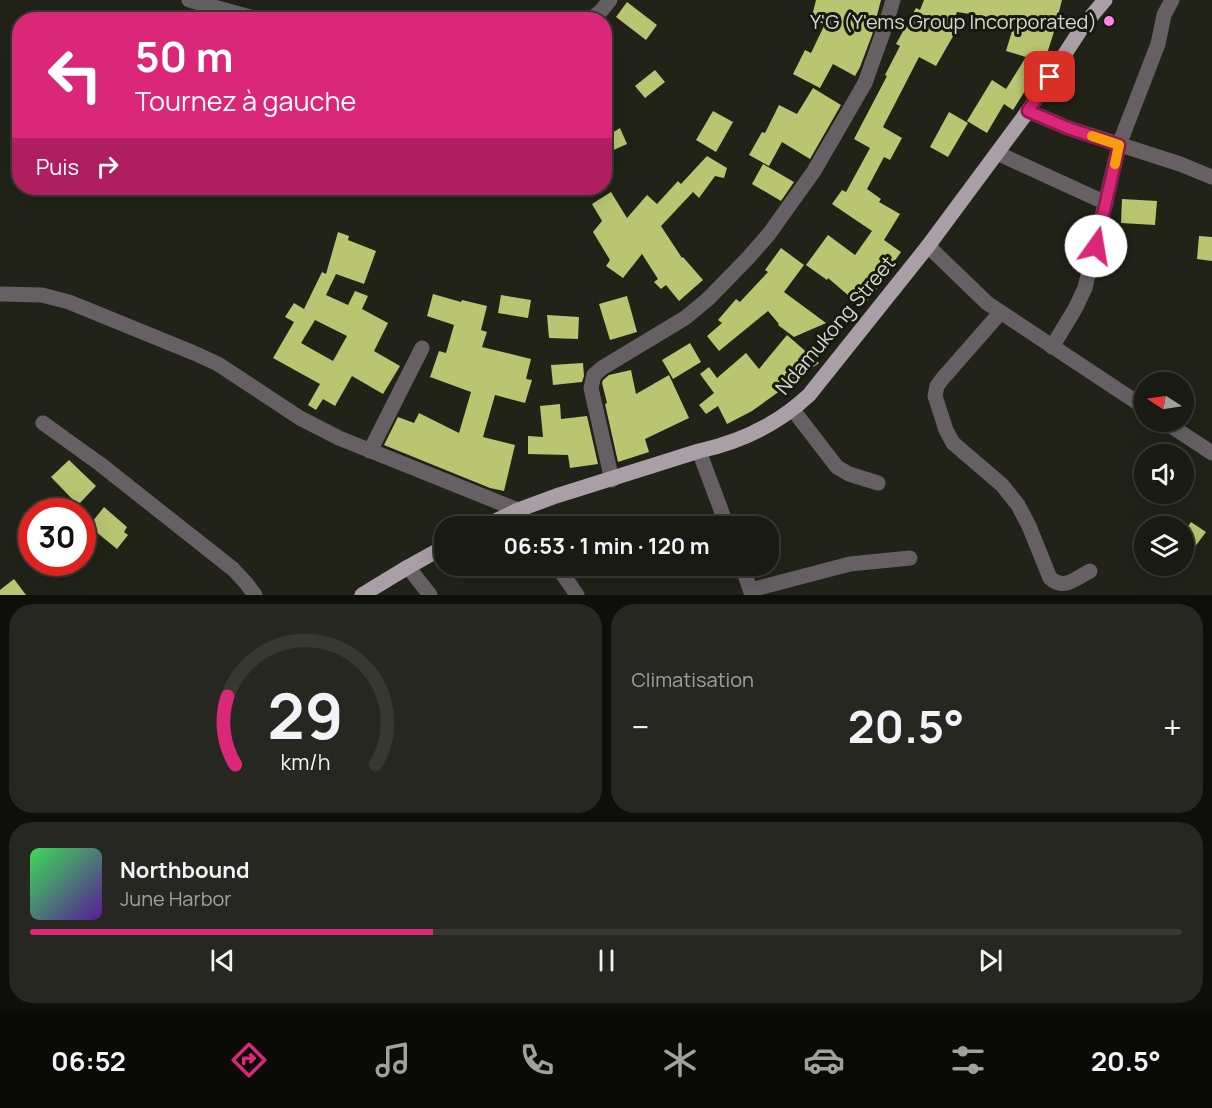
<!DOCTYPE html>
<html lang="fr">
<head>
<meta charset="utf-8">
<style>
  body { margin:0; font-family:Manrope,sans-serif; background:#262720; color:#f1f3f6; height:100vh; display:flex; flex-direction:column; font-size:22px; white-space:nowrap }
  * { box-sizing:border-box; margin:0 }
  p { font-size:20px; color:#9fa19f }
  .icon { flex:none; width:33px; height:33px; fill:none; stroke:currentColor; stroke-width:2; stroke-linecap:round; stroke-linejoin:round }
  .map { position:relative; height:595px; overflow:hidden }
  .side { display:flex; flex-direction:column; gap:9px; padding:9px; background:#0e0e0a; flex:1 }
  .side>* { flex:none }
  .hud { position:absolute; left:12px; top:12px; width:600px; height:183px; border-radius:24px; box-shadow:0 6px 24px #0002,0 0 0 2px #373832; background:#db2777; color:#fff; overflow:hidden }
  .needle { width:39px; rotate:282deg }
  .buttons { position:absolute; left:1134px; top:372px; display:grid; gap:12px }
  .buttons a { display:grid; place-items:center; width:60px; height:60px; border-radius:50%; background:#191a12; box-shadow:0 6px 24px #0002,0 0 0 2px #373832; font-size:30px }
  .speed { position:absolute; left:18px; top:498px; display:flex; gap:12px; font-size:30px; font-weight:700; text-align:center }
  .speed>* { display:grid; place-content:center; width:78px; height:78px; border-radius:50%; background:#191a12; box-shadow:0 6px 24px #0002,0 0 0 2px #373832; line-height:1 }
  .speed .limit { border:9px solid #d22; background:#fff; color:#111 }
  .pin { position:absolute; display:grid; place-items:center; width:51px; height:51px; color:#fff; margin:-26px; border-radius:12px; box-shadow:0 3px 9px #0006 }
  .me { position:absolute; width:66px; margin:-33px; rotate:13deg; stroke-linejoin:round; filter:drop-shadow(0 0 4px #0008) }
  .turn { display:flex; align-items:center; gap:21px; height:126px; padding:0 24px; font-size:27px }
  .turn .icon { width:78px; height:78px; stroke-width:2.5 }
  .turn b { display:block; font-size:42px; line-height:51px }
  .then { display:flex; align-items:center; height:57px; padding:0 24px; background:#0003; gap:12px; font-size:22px }
  .big { font-size:45px; font-weight:700; line-height:1.1 }
  .side .widget { flex:1; display:flex; flex-direction:column; justify-content:center; gap:9px; min-width:0; padding:0 21px; border-radius:24px; background:#262720 }
  .side .dial { align-items:center; gap:0 }
  .dial svg { height:156px; overflow:visible; fill:none; stroke:#373832; stroke-width:7; stroke-linecap:round; text-anchor:middle }
  .dial text { fill:#f1f3f6; stroke:none }
  .song { display:flex; align-items:center; gap:18px }
  .cover { width:72px; height:72px; border-radius:9px; background:linear-gradient(135deg,hsl(130 70% 55%),hsl(270 70% 35%)) }
  .played { height:6px; border-radius:3px; background:linear-gradient(90deg,#db2777 35%,#373832 35%) }
  .keys { display:flex; justify-content:space-around; direction:ltr }
  .heat { display:flex; justify-content:space-between; align-items:center; font-size:33px; direction:ltr }
  .side .tiles { flex:1; display:grid; gap:9px; grid-template-columns:1fr 1fr }
  .widget:last-child { grid-column:span 2 }
  .trip { position:absolute; left:434px; top:516px; width:345px; height:60px; border-radius:24px; background:#191a12; box-shadow:0 6px 24px #0002,0 0 0 2px #373832; font-weight:700; line-height:60px; text-align:center }
  .dock { display:flex; height:96px; justify-content:space-around; align-items:center; background:#0a0a07; color:#9fa19f }
  .dock .icon { width:42px; height:42px }
  .dock .on { color:#db2777 }
  .dock b { font-size:27px; color:#f1f3f6 }
  .map>svg:first-child { display:block }
</style>
</head>
<body>
<div class="map">
<svg width="1212" height="595" viewBox="0 0 1212 595">
  <rect width="100%" height="100%" fill="#212318"/>
  <!-- building -->
  <g fill="#b9c571" fill-rule="evenodd">
    <path d="M816 0H881L872 35 860 67 855 76 833 64 820 88 793 74 805 50 811 53 825 24 811 20Z"/>
    <path d="M924 0H1062L1053 35 1044 63 1043 62 1013 110 1004 104 987 133 967 121 992 80 1006 89 1026 57 1006 51 1015 21 957 12 951 28 956 31 936 66 919 57 883 127 902 138 890 160 884 157 867 189 881 199 879 202 900 214 884 240 901 252 875 288 877 289 862 307 828 278 827 280 806 265 828 235 855 255 872 231 832 204 842 190 846 192 870 148 854 139 887 76 885 75 900 46 896 44 916 8 920 10Z"/>
    <path d="M627 2 657 25 646 40 616 17Z"/>
    <path d="M655 70 665 82 645 98 635 86Z"/>
    <path d="M813 88 841 105 810 159 782 142 769 166 749 155 762 132 765 133 779 105 797 114Z"/>
    <path d="M713 111 733 122 716 152 696 140Z"/>
    <path d="M949 112 968 123 948 157 930 147Z"/>
    <path d="M620 128 627 144 609 152 604 145V138Z"/>
    <path d="M707 156 727 168 724 178 715 176 699 198 693 192 661 226 682 258 683 257 703 280 679 301 666 285 661 289 654 282 658 279 642 254 623 278 606 266 610 260 593 232 602 221 592 204 611 192 627 218 647 195 657 204 678 181 681 184Z"/>
    <path d="M763 164 794 182 781 201 752 184Z"/>
    <path d="M1122 199 1157 201 1155 225 1121 223Z"/>
    <path d="M338 232 349 236 348 240 376 251 364 284 336 274 326 295 348 305 355 291 368 296 362 309 388 323 374 351 400 366 383 394 352 376 335 406 323 399 316 410 308 405 320 384 273 358 294 322 285 317 294 303 304 309 322 272 326 274ZM315 320 347 336 333 361 301 343Z"/>
    <path d="M1199 236 1212 237V261L1197 259Z"/>
    <path d="M781 248 804 265 784 292 826 323 794 337 778 325 779 324 768 311 719 351 707 336 722 323 718 320 736 299 740 302 768 272 765 270Z"/>
    <path d="M433 294 461 302 462 300 487 306 481 330 487 332 482 347 531 359 526 379 532 380 525 403 495 395 483 437 515 445 504 491 490 488 384 445 398 417 414 423 419 413 459 433 471 392 430 377 439 351 446 353 454 325 427 316Z"/>
    <path d="M501 295 531 300 528 318 498 313Z"/>
    <path d="M627 296 637 332 610 340 599 304Z"/>
    <path d="M547 315 579 317 578 339 549 338Z"/>
    <path d="M787 335 819 363 752 411 727 424 718 406 706 414 699 405 714 393 700 374 709 367 717 378 746 353 759 369Z"/>
    <path d="M690 343 701 362 673 379 662 360Z"/>
    <path d="M583 363 584 376 582 382 553 385 551 365Z"/>
    <path d="M631 370 636 394 669 375 689 418 645 439 649 452 618 462 605 404 607 403 602 383 603 380 609 375Z"/>
    <path d="M560 404 561 419 587 416 598 464 570 468 568 455 528 454V436L543 437 540 406Z"/>
    <path d="M69 460 96 486 78 505 51 477Z"/>
    <path d="M104 507 127 527 124 532 128 535 117 549 89 526Z"/>
    <path d="M1191 522 1206 532 1191 552 1184 547V532Z"/>
    <path d="M14 579 26 595H0V590Z"/>
  </g>
  <g fill="none" stroke-linecap="round" stroke-linejoin="round">
    <!-- minor -->
    <g stroke="#666064" stroke-width="15">
      <path d="M189 0 261 20"/>
      <path d="M590 20 601 11 610 0"/>
      <path d="M1028 111 1068 128 1180 164 1212 177"/>
      <path d="M997 153 1106 203"/>
      <path d="M928 246 987 303 1144 407"/>
      <path d="M0 294 42 295 69 302 194 353 218 364 300 418 339 438 518 510 530 526"/>
      <path d="M1000 313 943 378 937 386 935 396 946 430 953 443 1002 485 1018 505 1029 526 1050 578C1064 591 1076 578 1090 571"/>
      <path d="M1052 347 1075 309 1085 288 1119 145 1158 44 1164 15 1172 0"/>
      <path d="M793 410 837 467 849 474 878 483"/>
      <path d="M1165 422 1212 453"/>
      <path d="M43 423 100 464 233 569 246 583 255 595"/>
      <path d="M370 451 422 348"/>
      <path d="M699 451 727 526"/>
      <path d="M612 480 591 388 594 375 602 368 685 318 708 299 748 258 769 234 814 171 865 83 886 24 893 0"/>
      <path d="M557 566 577 595"/>
      <path d="M742 566 752 595"/>
      <path d="M408 567 430 595"/>
      <path d="M751 590 850 564 910 558"/>
    </g>
    <!-- major -->
    <g stroke="#aa9fa6" stroke-width="15">
      <path d="M485 526 518 510 556 496 699 451C741 442 778 424 809 395L928 246 1028 111 1083 26 1105 0"/>
      <path d="M362 595 408 567 444 547"/>
    </g>
  </g>
  <g fill="none" stroke-linecap="round" stroke-linejoin="round">
    <defs>
      <path id="route" d="M1050 77 1028 111 1068 128 1119 145 1096 246"/>
    </defs>
    <!-- route casing -->
    <use href="#route" stroke="#8e194d" stroke-width="15"/>
    <!-- route -->
    <use href="#route" stroke="#db2777" stroke-width="10"/>
    <!-- slow -->
    <path stroke="#f59e0b" stroke-width="10" d="M1092 136 1119 145 1115 164"/>
  </g>
  <!-- markers -->
  <circle fill="#fe86e0" stroke="#181a0f" stroke-width="2" cx="1109" cy="21" r="6"/>
  <g text-anchor="middle" dominant-baseline="central" stroke-width="6" stroke-linejoin="round" paint-order="stroke">
    <!-- poi labels -->
    <g font-size="20" fill="#d6d8d0" stroke="#181a0f" text-anchor="end">
      <text x="1097" y="21">Y'G (Y'ems Group Incorporated)</text>
    </g>
    <!-- street labels -->
    <g font-size="20" fill="#d6d8d0" stroke="#181a0f">
      <text transform="translate(835 325) rotate(-50)">Ndamukong Street</text>
    </g>
  </g>
</svg>
<div class="buttons">
<a><svg class="needle" viewBox="-14 -14 28 28"><path d="M0-13l5 13h-10z" fill="#e53935"/><path d="M0 13l5-13h-10z" fill="#9fa19f"/></svg></a>
<a><svg class="icon" aria-label="sound" viewBox="0 0 24 24"><path d="M4 9h4l5-4v14l-5-4H4zM17 9q2 3 0 6"/></svg></a>
<a><svg class="icon" aria-label="layers" viewBox="0 0 24 24"><path d="M12 4l9 5-9 5-9-5zM3 14l9 5 9-5"/></svg></a>
</div>
<div class="speed"><div class="limit">30</div></div>
<div class="pin" style="left:1050px;top:77px;background:#d93025"><svg class="icon" aria-label="arrive" viewBox="0 0 24 24"><path d="M6 21V4h12l-3 4 3 4H6"/></svg></div>
<svg class="me" style="left:1096px;top:246px" viewBox="-20 -20 40 40"><circle r="19" fill="#fff"/><path d="M0-13L10 11 0 6-10 11z" fill="#db2777"/></svg>
<div class="trip">06:53 · 1 min · 120 m</div>
<div class="hud">
<div class="turn"><svg class="icon" aria-label="left" viewBox="0 0 24 24"><path d="M17 20v-9H6M10 6l-5 5 5 5"/></svg><div><b>50 m</b>Tournez à gauche</div></div>
<div class="then">Puis<svg class="icon" aria-label="right" viewBox="0 0 24 24"><path d="M7 20v-9h11M14 6l5 5-5 5"/></svg></div>
</div>
</div>
<section class="side">
<div class="tiles">
<div class="widget dial"><svg viewBox="0 0 100 80">
<path d="M14 69A42 42 0 1 1 86 69"/>
<path d="M14 69A42 42 0 0 1 10 34" stroke="#db2777"/>
<text x="50" y="56" font-size="32" font-weight="700">29</text>
<text x="50" y="72" font-size="11">km/h</text>
</svg></div>
<div class="widget"><p>Climatisation</p>
<div class="heat"><a>−</a><b class="big">20.5°</b><a>+</a></div>
</div>
<div class="widget">
<div class="song"><i class="cover"></i><div><b>Northbound</b><p>June Harbor</p></div></div>
<div class="played"></div>
<div class="keys"><svg class="icon" aria-label="previous" viewBox="0 0 24 24"><path d="M18 5L8 12l10 7zM5 5v14"/></svg><svg class="icon" aria-label="pause" viewBox="0 0 24 24"><path d="M8 5v14M16 5v14"/></svg><svg class="icon" aria-label="next" viewBox="0 0 24 24"><path d="M6 5l10 7-10 7zM19 5v14"/></svg></div>
</div>
</div>
</section>
<nav class="dock">
<b>06:52</b>
<svg class="icon on" aria-label="directions" viewBox="0 0 24 24"><path d="M12 3l9 9-9 9-9-9zM9 14v-3h6M13 9l2 2-2 2"/></svg>
<svg class="icon" aria-label="music" viewBox="0 0 24 24"><path d="M9 18V5l10-2v13"/><circle cx="6" cy="18" r="3"/><circle cx="16" cy="16" r="3"/></svg>
<svg class="icon" aria-label="phone" viewBox="0 0 24 24"><path d="M5 4h4l2 5-3 2q2 4 5 5l2-3 5 2v4C11 20 4 13 5 4z"/></svg>
<svg class="icon" aria-label="climate" viewBox="0 0 24 24"><path d="M12 3v18M4 7l16 10M4 17L20 7"/></svg>
<svg class="icon" aria-label="car" viewBox="0 0 24 24"><path d="M5 17H2v-5l4-1 3-4h7l3 4 3 1v5h-3M9 17h6M6 11h13"/><circle cx="7" cy="17" r="2"/><circle cx="17" cy="17" r="2"/></svg>
<svg class="icon" aria-label="filters" viewBox="0 0 24 24"><path d="M4 7h16M4 17h16"/><circle cx="9" cy="7" r="2"/><circle cx="15" cy="17" r="2"/></svg>
<b>20.5°</b>
</nav>
</body>
</html>
